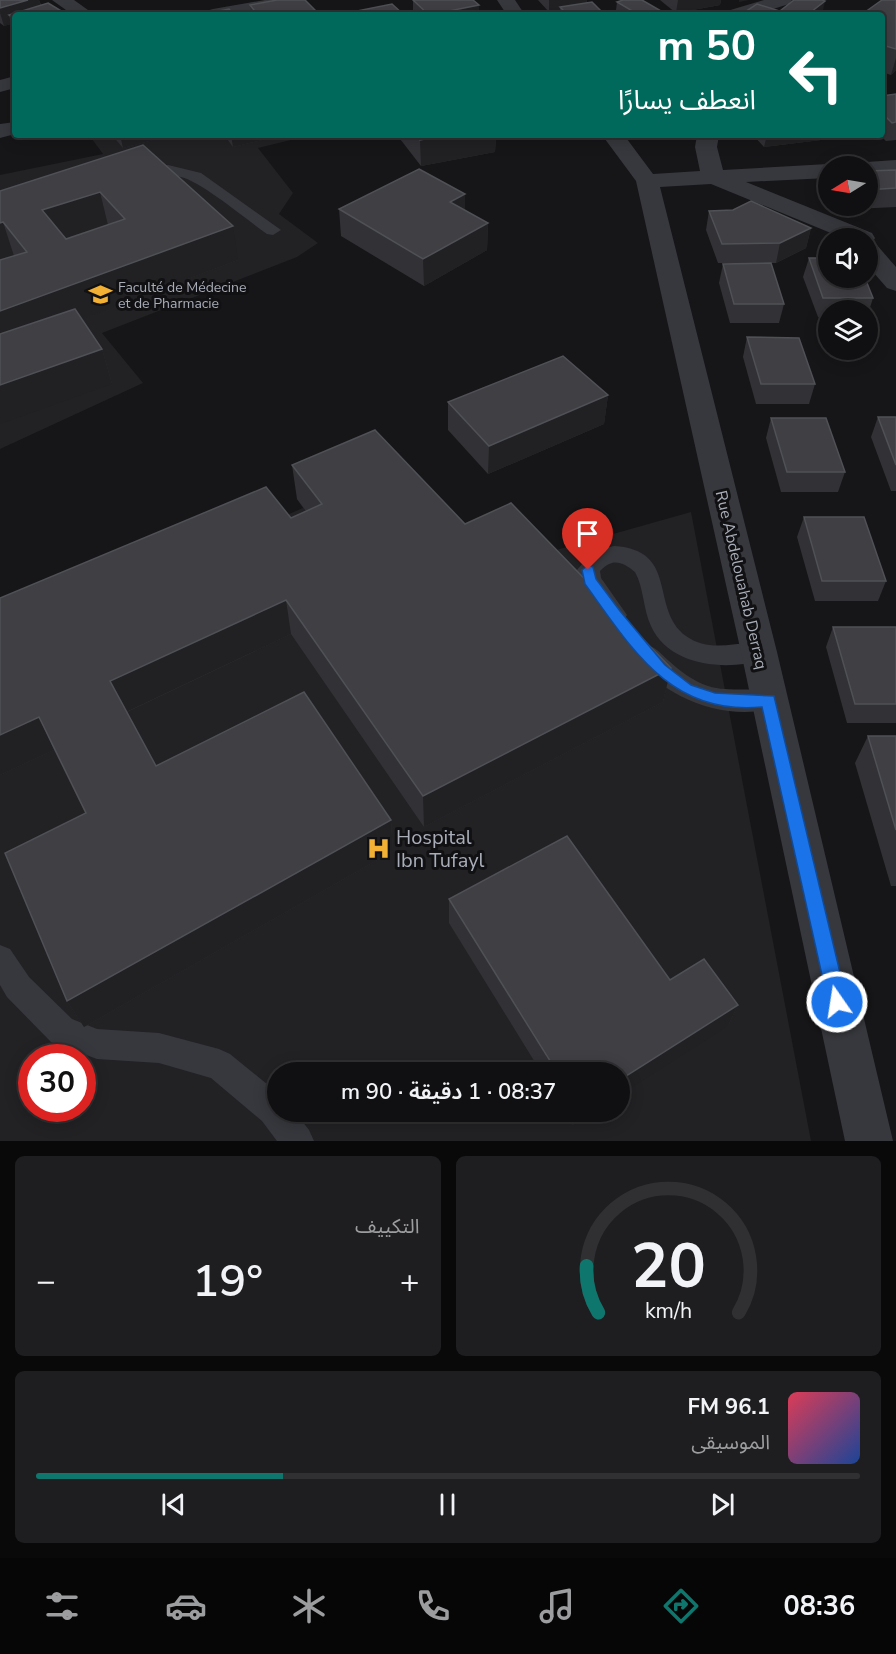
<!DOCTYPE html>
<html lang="ar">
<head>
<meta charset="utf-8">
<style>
  body { margin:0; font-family:"Nunito Sans","Noto Sans Arabic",sans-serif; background:#1e1e20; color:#f1f3f6; direction:rtl; height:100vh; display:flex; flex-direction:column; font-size:22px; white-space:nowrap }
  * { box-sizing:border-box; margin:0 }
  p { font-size:20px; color:#9c9d9f }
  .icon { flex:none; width:33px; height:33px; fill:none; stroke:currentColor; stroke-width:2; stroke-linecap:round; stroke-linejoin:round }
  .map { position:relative; height:1141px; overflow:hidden; direction:ltr }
  .drawer { display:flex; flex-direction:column; gap:15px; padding:15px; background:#09090a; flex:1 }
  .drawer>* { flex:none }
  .top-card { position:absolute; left:12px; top:12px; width:873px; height:126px; border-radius:6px; box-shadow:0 3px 15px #0003,0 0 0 2px #303032; direction:rtl; background:#00695c; color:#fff; overflow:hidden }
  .needle { width:39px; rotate:259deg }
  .fabs { position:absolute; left:818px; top:156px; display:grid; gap:12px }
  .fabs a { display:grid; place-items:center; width:60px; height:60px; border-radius:50%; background:#101012; box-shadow:0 3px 15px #0003,0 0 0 2px #303032; font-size:30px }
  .speed { position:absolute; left:18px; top:1044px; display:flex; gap:12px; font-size:30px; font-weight:700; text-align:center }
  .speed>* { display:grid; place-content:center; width:78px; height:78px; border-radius:50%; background:#101012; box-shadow:0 3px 15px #0003,0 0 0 2px #303032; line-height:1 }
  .speed .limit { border:9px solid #d22; background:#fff; color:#111 }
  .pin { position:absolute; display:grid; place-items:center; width:51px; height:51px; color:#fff; margin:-62px -26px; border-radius:50% 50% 50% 0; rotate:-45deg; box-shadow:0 0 6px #0007 }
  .pin .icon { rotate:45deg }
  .me { position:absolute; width:66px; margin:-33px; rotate:347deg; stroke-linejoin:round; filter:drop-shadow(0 0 4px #0008) }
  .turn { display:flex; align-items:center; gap:21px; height:126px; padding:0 30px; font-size:27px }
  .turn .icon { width:78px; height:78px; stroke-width:2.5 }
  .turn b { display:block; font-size:42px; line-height:51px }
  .big { font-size:45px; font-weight:600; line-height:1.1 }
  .drawer .card { flex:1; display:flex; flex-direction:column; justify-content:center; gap:9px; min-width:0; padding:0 21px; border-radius:9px; background:#1e1e20 }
  .drawer .dial { align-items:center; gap:0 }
  .dial svg { height:156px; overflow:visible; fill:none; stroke:#303032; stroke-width:7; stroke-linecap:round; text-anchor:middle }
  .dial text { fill:#f1f3f6; stroke:none }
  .song { display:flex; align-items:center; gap:18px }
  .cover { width:72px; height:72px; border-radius:9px; background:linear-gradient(135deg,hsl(350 70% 55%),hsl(220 70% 35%)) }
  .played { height:6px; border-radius:3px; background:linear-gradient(90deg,#0f766e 30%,#303032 30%) }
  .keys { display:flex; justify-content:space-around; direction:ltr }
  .heat { display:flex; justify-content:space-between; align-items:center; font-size:33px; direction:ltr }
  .drawer .tiles { flex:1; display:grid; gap:15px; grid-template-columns:1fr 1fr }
  .card:last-child { grid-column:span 2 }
  .trip { position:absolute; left:267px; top:1062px; width:363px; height:60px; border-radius:30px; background:#101012; box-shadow:0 3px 15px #0003,0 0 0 2px #303032; font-weight:600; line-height:60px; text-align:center; direction:rtl }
  .dock { display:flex; height:96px; justify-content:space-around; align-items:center; background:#060607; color:#9c9d9f }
  .dock .icon { width:42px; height:42px }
  .dock .active { color:#0f766e }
  .dock b { font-size:27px; color:#f1f3f6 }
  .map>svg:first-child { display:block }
</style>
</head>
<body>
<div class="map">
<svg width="896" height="1141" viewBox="0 0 896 1141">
  <rect width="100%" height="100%" fill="#161618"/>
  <!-- built -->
  <g fill="#222225" fill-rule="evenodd">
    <path d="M89 135H311L258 148 293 193 279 214 318 243 297 257 102 333 143 383 0 449V175L103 154Z"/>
    <path d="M378 465 464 558H528L691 512 811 1141H0V639L303 508 297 499ZM32 1058H82V1108H32ZM278 1072H620V1112H278Z"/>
  </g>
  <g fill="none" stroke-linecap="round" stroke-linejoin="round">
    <!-- lane -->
    <g fill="#37383d" fill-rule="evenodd">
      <path d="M168 165 201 173 281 230 273 235 267 234C247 220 202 182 181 177 168 173 138 181 132 174L142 168Z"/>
      <path d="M614 546C680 550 649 609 686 636 714 656 742 637 767 645L771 652 767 659C729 671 670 668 651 626 643 609 644 588 635 572 622 561 612 558 600 571L601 578 627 615 623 621C618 623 615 625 609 622 598 617 579 582 577 570L593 551Z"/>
      <path d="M647 645C657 648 661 654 669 661 680 671 693 681 708 686 730 693 755 686 777 693L780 700 777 707C730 723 659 699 635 654L639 647Z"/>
      <path d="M0 945 10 949 29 977 72 1019 97 1029 159 1033 219 1049 230 1054 278 1093V1112H295L309 1130 314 1141H277L262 1121 211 1078 159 1063 97 1059 51 1042 7 997 0 985Z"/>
    </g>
    <!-- street -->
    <g fill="#37383d" fill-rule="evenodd">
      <path d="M52 0H74L95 15H73Z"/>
      <path d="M265 0H305L302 4 296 6 244 15H204L206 11 213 9Z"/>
      <path d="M497 0H515L525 15H507Z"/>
      <path d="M764 0H792L789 4 754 15H725L727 11Z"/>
      <path d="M15 76V88L0 92V80Z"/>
      <path d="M15 122V134L0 138V124Z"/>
      <path d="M602 135H624L653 174 700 171 695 147 697 135H719L717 147 723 170 828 164 836 166H828V178L746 182 872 233 875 238 872 243 876 244 896 267V291L887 288 867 265V238H843L711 184 660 187 777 652 893 1141H845L741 652 636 181Z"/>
      <path d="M896 160V174L867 176V166H857L867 162Z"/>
    </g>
  </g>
  <!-- wall -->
  <g fill="#323236">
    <path d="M0 0H39L41 5 15 15V33L13 32 11 24 4 26 0 23Z"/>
    <path d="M413 0 479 15H413Z"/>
    <path d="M538 0H587V3L605 15H560V10L549 12Z"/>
    <path d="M660 0H721L720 5 676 13Z"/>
    <path d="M896 0V70L891 75 882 72V15Z"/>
    <path d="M617 2 668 15H623L616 10Z"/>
    <path d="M250 5 316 15H251Z"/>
    <path d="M896 94V140L886 141 880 135H882V96Z"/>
    <path d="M112 135H172L123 148Z"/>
    <path d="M224 135H284L233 147Z"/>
    <path d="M397 135H496L495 152 421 166Z"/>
    <path d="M753 135H823L821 140 764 147Z"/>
    <path d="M143 145 238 260 81 319 102 349 112 384 0 260V191Z"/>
    <path d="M896 170V207L854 209 852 206H867V171Z"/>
    <path d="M465 194V211L488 223 487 250 424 286 341 236 339 209Z"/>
    <path d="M709 211 811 228 806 248 776 263H718L706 230Z"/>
    <path d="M809 258 873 298 867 317V310H828V317H818L803 277Z"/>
    <path d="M723 264 784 304 779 323H730L719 283Z"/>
    <path d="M747 337 815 384 809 404H756L743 357Z"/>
    <path d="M608 395 604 424 488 474 448 430V402Z"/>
    <path d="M878 417H896V491H891L871 437Z"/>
    <path d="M771 418 845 472 838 492H781L766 438Z"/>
    <path d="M292 465 465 524 671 668 663 702 424 827 291 634 127 712 156 766 391 820 393 851 84 1027 67 1001 85 813 54 750 0 775V598L291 518 306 511 297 499Z"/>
    <path d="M804 517 886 581 878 601H815L797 537Z"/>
    <path d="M833 627H896V723H847L826 647Z"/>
    <path d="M868 736H896V886H891L855 763Z"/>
    <path d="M449 899 670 980 738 1005 728 1026 620 1072H541L449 923Z"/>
    <path d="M565 1112H594L573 1125Z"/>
  </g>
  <!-- shaded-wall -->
  <g fill="#212124">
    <path d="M28 0H39L43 14 9 15 11 24 4 26 0 13V8Z"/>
    <path d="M549 0H587L586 6 560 7V10L549 12Z"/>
    <path d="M678 0H721L720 5 676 13Z"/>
    <path d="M739 0H749L739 2Z"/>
    <path d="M825 1 823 10 816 15H807Z"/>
    <path d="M479 5V15H431Z"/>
    <path d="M315 10 316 15H291Z"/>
    <path d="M896 58V70L891 75Z"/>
    <path d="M120 135H172L123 148Z"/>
    <path d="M231 135H284L233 147Z"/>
    <path d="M447 135H496L495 152 421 166 420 140Z"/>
    <path d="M767 135H823L821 140 764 147Z"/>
    <path d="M100 192 108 225 51 244 42 210Z"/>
    <path d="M465 194V221L450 202Z"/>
    <path d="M3 222 14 256 0 260V223Z"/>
    <path d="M488 223 487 250 424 286 423 259Z"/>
    <path d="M233 226 238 260 0 350V311Z"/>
    <path d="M811 228 806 248 776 263 780 243Z"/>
    <path d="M102 349 112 384 0 424V385Z"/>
    <path d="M608 395 604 424 488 474 489 446Z"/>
    <path d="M286 600 291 634 122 714 110 681Z"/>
    <path d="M671 668 663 702 424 827 423 796Z"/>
    <path d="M39 717 54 750 0 775V735Z"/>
    <path d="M391 820 393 851 84 1027 67 1001Z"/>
    <path d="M738 1005 728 1026 620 1095V1080Z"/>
    <path d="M576 1112H594L573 1125Z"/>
  </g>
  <!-- building -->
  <g fill="#3f3f44" stroke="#4f5156" stroke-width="1.5" fill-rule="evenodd">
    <path d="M0 0H28L0 8Z"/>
    <path d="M277 0H305L315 10 291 15H258L250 5Z"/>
    <path d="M413 0H473L479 5 429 15Z"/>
    <path d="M623 0H642L668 15H639L617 2Z"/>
    <path d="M794 0H822L825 1 807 15H792L780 11Z"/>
    <path d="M882 0H896V49L882 45V15H861Z"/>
    <path d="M592 2 605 15H568L560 7Z"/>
    <path d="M48 3 68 15H15V19L9 15Z"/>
    <path d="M392 4 404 15 342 14Z"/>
    <path d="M757 4 786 13 783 15H740Z"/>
    <path d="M229 9 234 15H198Z"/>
    <path d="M896 94V122L892 123 882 113V96Z"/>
    <path d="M416 135H447L420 140Z"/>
    <path d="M143 145 233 226 0 311V260L27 252 3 222 0 223V191ZM100 192 125 219 66 239 42 210Z"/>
    <path d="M419 169 465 194 450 202 488 223 423 259 339 209Z"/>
    <path d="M896 170V188L867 190V171Z"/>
    <path d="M751 201 811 228 780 243 722 244 709 211 733 210Z"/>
    <path d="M809 258H828V278H865L873 298H823Z"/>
    <path d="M771 263 784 304H734L723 264Z"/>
    <path d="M75 309 102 349 0 385V334Z"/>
    <path d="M747 337 799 338 815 384H761Z"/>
    <path d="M563 356 608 395 489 446 448 402Z"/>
    <path d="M878 417H896V465Z"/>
    <path d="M771 418H826L845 472H787Z"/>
    <path d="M375 430 465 524 511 503 671 668 423 796 286 600 110 681 156 766 304 692 391 820 67 1001 5 853 86 813 39 717 0 735V598L266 487 291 518 322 504 292 465Z"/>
    <path d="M804 517H864L886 581H822Z"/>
    <path d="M833 627H896V704H855Z"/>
    <path d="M868 736H896V830Z"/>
    <path d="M567 836 670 980 704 959 738 1005 620 1080V1072H557L449 899Z"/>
  </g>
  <!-- route -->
  <path fill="#1a73e8" stroke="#114b97" stroke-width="1.5" d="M588 565 593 567 596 579 620 611 665 665 691 685 715 693 774 696 847 1002 844 1008 837 1011 831 1008 828 1002 762 707C671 716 632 649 585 584L582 570Z"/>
  <!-- icons -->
  <defs>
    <symbol id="university-bare" viewBox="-9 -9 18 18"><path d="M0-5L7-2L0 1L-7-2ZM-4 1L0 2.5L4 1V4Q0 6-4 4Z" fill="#f2b134" stroke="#111113" stroke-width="2.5" paint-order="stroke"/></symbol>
    <symbol id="hospital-bare" viewBox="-9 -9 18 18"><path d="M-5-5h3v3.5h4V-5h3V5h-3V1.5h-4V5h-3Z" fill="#f2b134" stroke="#111113" stroke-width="2.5" paint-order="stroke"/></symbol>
  </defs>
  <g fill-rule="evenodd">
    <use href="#university-bare" x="84" y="278" width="33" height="33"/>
    <use href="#hospital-bare" x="362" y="832" width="33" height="33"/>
  </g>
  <g text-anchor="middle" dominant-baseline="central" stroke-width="6" stroke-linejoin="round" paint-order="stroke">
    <!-- far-poi labels -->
    <g font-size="14" fill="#a8adb8" stroke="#111113" text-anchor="start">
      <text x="118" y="287">Faculté de Médecine<tspan x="118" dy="16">et de Pharmacie</tspan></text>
    </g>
    <!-- street labels -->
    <g font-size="16" fill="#a8adb8" stroke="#111113">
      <text transform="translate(741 580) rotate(77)">Rue Abdelouahab Derraq</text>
    </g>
    <!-- near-poi labels -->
    <g font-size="20" fill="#a8adb8" stroke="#111113" text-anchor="start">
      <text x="396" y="837">Hospital<tspan x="396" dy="23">Ibn Tufayl</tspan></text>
    </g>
  </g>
</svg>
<div class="fabs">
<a><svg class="needle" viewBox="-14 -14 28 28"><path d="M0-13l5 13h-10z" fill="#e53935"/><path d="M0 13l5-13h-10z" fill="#9c9d9f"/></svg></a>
<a><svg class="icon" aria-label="sound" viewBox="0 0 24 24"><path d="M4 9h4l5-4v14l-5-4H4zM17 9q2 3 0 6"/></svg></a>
<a><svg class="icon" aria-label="layers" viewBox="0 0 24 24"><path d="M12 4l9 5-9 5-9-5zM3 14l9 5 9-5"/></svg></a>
</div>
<div class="speed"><div class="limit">30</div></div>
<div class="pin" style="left:588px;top:570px;background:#d93025"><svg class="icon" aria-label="arrive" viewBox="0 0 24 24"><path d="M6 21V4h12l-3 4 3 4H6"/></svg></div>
<svg class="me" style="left:837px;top:1002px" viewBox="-20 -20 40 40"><circle r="17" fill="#1a73e8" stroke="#fff" stroke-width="3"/><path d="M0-11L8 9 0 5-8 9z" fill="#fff"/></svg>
<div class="trip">08:37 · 1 دقيقة · 90 m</div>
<div class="top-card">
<div class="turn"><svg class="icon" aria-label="left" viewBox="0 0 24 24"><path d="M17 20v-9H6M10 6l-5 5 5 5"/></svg><div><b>50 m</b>انعطف يسارًا</div></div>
</div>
</div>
<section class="drawer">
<div class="tiles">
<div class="card dial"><svg viewBox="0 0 100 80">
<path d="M14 69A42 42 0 1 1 86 69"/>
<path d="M14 69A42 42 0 0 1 8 45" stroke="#0f766e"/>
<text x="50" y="56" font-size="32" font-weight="700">20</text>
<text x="50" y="72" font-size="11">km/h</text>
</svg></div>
<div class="card"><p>التكييف</p>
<div class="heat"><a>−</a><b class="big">19°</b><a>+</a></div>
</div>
<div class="card">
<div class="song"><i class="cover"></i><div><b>96.1 FM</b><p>الموسيقى</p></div></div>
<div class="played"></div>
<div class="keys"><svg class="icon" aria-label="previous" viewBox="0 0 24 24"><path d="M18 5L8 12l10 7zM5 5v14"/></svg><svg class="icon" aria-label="pause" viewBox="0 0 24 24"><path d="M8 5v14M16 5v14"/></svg><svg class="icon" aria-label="next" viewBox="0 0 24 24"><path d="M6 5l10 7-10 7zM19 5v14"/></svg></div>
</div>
</div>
</section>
<nav class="dock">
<b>08:36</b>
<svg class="icon active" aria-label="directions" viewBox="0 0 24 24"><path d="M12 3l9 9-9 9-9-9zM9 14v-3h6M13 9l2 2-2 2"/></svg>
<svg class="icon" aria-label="music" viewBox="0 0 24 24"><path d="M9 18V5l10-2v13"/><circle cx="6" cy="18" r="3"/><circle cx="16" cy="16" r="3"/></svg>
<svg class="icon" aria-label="phone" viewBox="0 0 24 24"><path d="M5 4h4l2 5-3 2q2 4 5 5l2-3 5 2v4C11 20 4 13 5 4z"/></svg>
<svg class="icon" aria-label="climate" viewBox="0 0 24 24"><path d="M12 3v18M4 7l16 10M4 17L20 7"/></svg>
<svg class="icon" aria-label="car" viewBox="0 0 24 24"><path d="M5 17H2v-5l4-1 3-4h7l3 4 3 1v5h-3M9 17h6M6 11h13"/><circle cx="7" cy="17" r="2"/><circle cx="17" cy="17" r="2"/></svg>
<svg class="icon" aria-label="filters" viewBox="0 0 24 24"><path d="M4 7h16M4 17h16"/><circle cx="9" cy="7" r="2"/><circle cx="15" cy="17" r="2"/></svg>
</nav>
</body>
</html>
